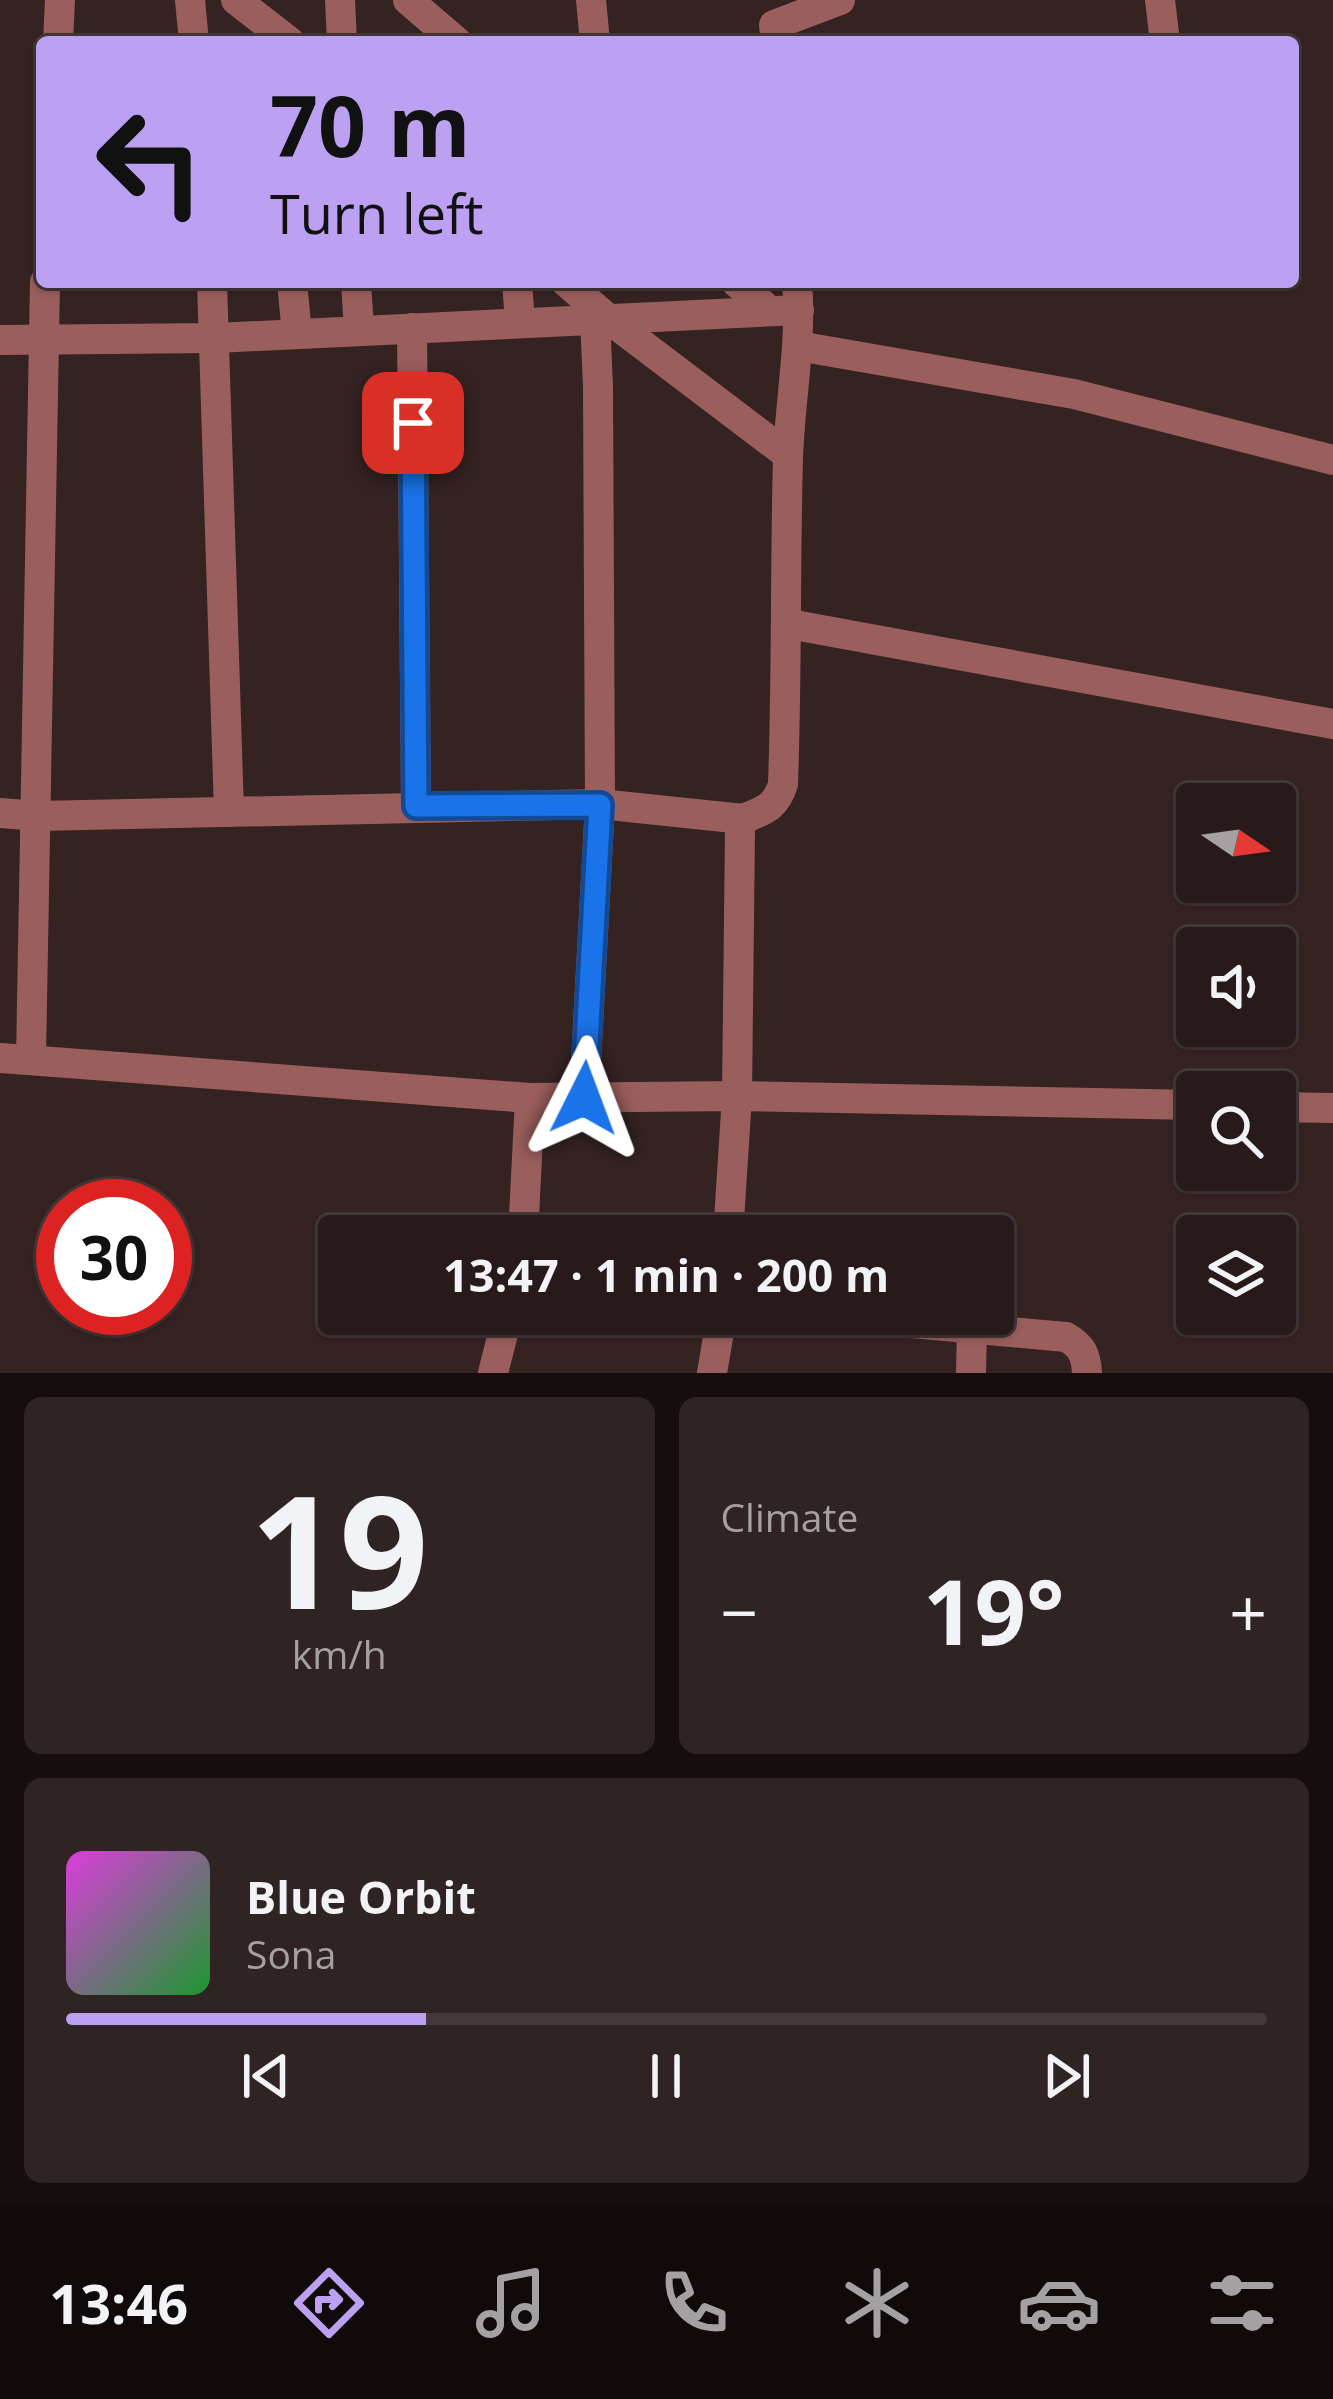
<!DOCTYPE html>
<html lang="en">
<head>
<meta charset="utf-8">
<style>
  body { margin:0; font-family:"Open Sans",sans-serif; background:#302323; color:#f1f3f6; height:100vh; display:flex; flex-direction:column; font-size:45px; white-space:nowrap }
  * { box-sizing:border-box; margin:0 }
  p { font-size:39px; color:#a5a1a2 }
  .icon { flex:none; width:66px; height:66px; fill:none; stroke:currentColor; stroke-width:2; stroke-linecap:round; stroke-linejoin:round }
  .map { position:relative; height:1373px; overflow:hidden }
  .sheet { display:flex; flex-direction:column; gap:24px; padding:24px; background:#160e0e; flex:1 }
  .sheet>* { flex:none }
  .guide { position:absolute; left:36px; top:36px; width:1263px; height:252px; border-radius:12px; box-shadow:0 3px 9px #0004,0 0 0 3px #443839; background:#bca0f2; color:#111; overflow:hidden }
  .needle { width:78px; rotate:103deg }
  .controls { position:absolute; left:1176px; top:783px; display:grid; gap:24px }
  .controls a { display:grid; place-items:center; width:120px; height:120px; border-radius:12px; background:#281a1a; box-shadow:0 3px 9px #0004,0 0 0 3px #443839; font-size:60px }
  .speed { position:absolute; left:36px; top:1179px; display:flex; gap:24px; font-size:60px; font-weight:700; text-align:center }
  .speed>* { display:grid; place-content:center; width:156px; height:156px; border-radius:50%; background:#281a1a; box-shadow:0 3px 9px #0004,0 0 0 3px #443839; line-height:1 }
  .speed .limit { border:18px solid #d22; background:#fff; color:#111 }
  .pin { position:absolute; display:grid; place-items:center; width:102px; height:102px; color:#fff; margin:-51px; border-radius:24px; box-shadow:0 6px 18px #0006 }
  .me { position:absolute; width:132px; margin:-66px; rotate:3deg; stroke-linejoin:round; filter:drop-shadow(0 0 9px #0008) }
  .turn { display:flex; align-items:center; gap:42px; height:252px; padding:0 36px; font-size:54px }
  .turn .icon { width:156px; height:156px; stroke-width:2.5 }
  .turn b { display:block; font-size:84px; line-height:102px }
  .big { font-size:90px; font-weight:700; line-height:1.1 }
  .sheet .widget { flex:1; display:flex; flex-direction:column; justify-content:center; gap:18px; min-width:0; padding:0 42px; border-radius:18px; background:#302323 }
  .sheet .dial { align-items:center; gap:0 }
  .dial b { font-size:156px; line-height:1 }
  .song { display:flex; align-items:center; gap:36px }
  .cover { width:144px; height:144px; border-radius:18px; background:linear-gradient(135deg,hsl(300 70% 55%),hsl(130 70% 35%)) }
  .played { height:12px; border-radius:6px; background:linear-gradient(90deg,#bca0f2 30%,#443839 30%) }
  .keys { display:flex; justify-content:space-around; direction:ltr }
  .heat { display:flex; justify-content:space-between; align-items:center; font-size:66px; direction:ltr }
  .sheet .tiles { flex:1; display:grid; gap:24px; grid-template-columns:1fr 1fr }
  .widget:last-child { grid-column:span 2 }
  .trip { position:absolute; left:318px; top:1215px; width:696px; height:120px; border-radius:12px; background:#281a1a; box-shadow:0 3px 9px #0004,0 0 0 3px #443839; font-weight:700; line-height:120px; text-align:center }
  .dock { display:flex; height:192px; justify-content:space-around; align-items:center; background:#100a0a; color:#a5a1a2 }
  .dock .icon { width:84px; height:84px }
  .dock .current { color:#bca0f2 }
  .dock b { font-size:54px; color:#f1f3f6 }
  .map>svg:first-child { display:block }
</style>
</head>
<body>
<div class="map">
<svg width="1333" height="1373" viewBox="0 0 1333 1373">
  <rect width="100%" height="100%" fill="#352322"/>
  <g fill="none" stroke-linecap="round" stroke-linejoin="round">
    <!-- minor -->
    <g stroke="#9a5e5c" stroke-width="30">
      <path d="M190 0 194 42"/>
      <path d="M236 0 290 42"/>
      <path d="M340 0 342 42"/>
      <path d="M408 0 457 42"/>
      <path d="M591 0 595 42"/>
      <path d="M1160 0 1165 42"/>
      <path d="M58 42 60 0"/>
      <path d="M776 42 774 25 840 0"/>
      <path d="M212 282 229 812"/>
      <path d="M292 282 297 334"/>
      <path d="M356 282 359 330"/>
      <path d="M517 282 520 322"/>
      <path d="M566 282 606 317 788 455"/>
      <path d="M736 282 770 311"/>
      <path d="M412 328 416 806"/>
      <path d="M0 340 216 338 799 310"/>
      <path d="M798 346 1074 394 1333 460"/>
      <path d="M789 624 1333 724"/>
      <path d="M0 813 38 816 600 804 743 819"/>
      <path d="M31 1059 45 282"/>
      <path d="M584 1098 600 804 598 387 595 318"/>
      <path d="M523 1236 530 1098"/>
      <path d="M728 1236 737 1096 740 829 743 819C765 810 776 807 783 784 787 675 785 567 788 458 790 399 802 341 797 282"/>
      <path d="M812 1314 1066 1337C1082 1346 1086 1355 1087 1373"/>
      <path d="M493 1373 508 1314"/>
      <path d="M712 1373 722 1314"/>
      <path d="M971 1373 972 1328"/>
    </g>
    <!-- tertiary -->
    <g stroke="#9a5e5c" stroke-width="30">
      <path d="M0 1058 530 1098 737 1096 1197 1105"/>
      <path d="M1275 1107 1333 1108"/>
    </g>
  </g>
  <g fill="none" stroke-linecap="round" stroke-linejoin="round">
    <defs>
      <path id="route" d="M413 423 416 806 600 805 584 1098"/>
    </defs>
    <!-- route casing -->
    <use href="#route" stroke="#114b97" stroke-width="30"/>
    <!-- route -->
    <use href="#route" stroke="#1a73e8" stroke-width="21"/>
  </g>
</svg>
<div class="controls">
<a><svg class="needle" viewBox="-14 -14 28 28"><path d="M0-13l5 13h-10z" fill="#e53935"/><path d="M0 13l5-13h-10z" fill="#a5a1a2"/></svg></a>
<a><svg class="icon" aria-label="sound" viewBox="0 0 24 24"><path d="M4 9h4l5-4v14l-5-4H4zM17 9q2 3 0 6"/></svg></a>
<a><svg class="icon" aria-label="search" viewBox="0 0 24 24"><circle cx="10" cy="10" r="6"/><path d="M15 15l6 6"/></svg></a>
<a><svg class="icon" aria-label="layers" viewBox="0 0 24 24"><path d="M12 4l9 5-9 5-9-5zM3 14l9 5 9-5"/></svg></a>
</div>
<div class="speed"><div class="limit">30</div></div>
<div class="pin" style="left:413px;top:423px;background:#d93025"><svg class="icon" aria-label="arrive" viewBox="0 0 24 24"><path d="M6 21V4h12l-3 4 3 4H6"/></svg></div>
<svg class="me" style="left:584px;top:1098px" viewBox="-20 -20 40 40"><path d="M0-17L14 15 0 8-14 15z" fill="#1a73e8" stroke="#fff" stroke-width="4"/></svg>
<div class="trip">13:47 · 1 min · 200 m</div>
<div class="guide">
<div class="turn"><svg class="icon" aria-label="left" viewBox="0 0 24 24"><path d="M17 20v-9H6M10 6l-5 5 5 5"/></svg><div><b>70 m</b>Turn left</div></div>
</div>
</div>
<section class="sheet">
<div class="tiles">
<div class="widget dial"><b>19</b><p>km/h</p></div>
<div class="widget"><p>Climate</p>
<div class="heat"><a>−</a><b class="big">19°</b><a>+</a></div>
</div>
<div class="widget">
<div class="song"><i class="cover"></i><div><b>Blue Orbit</b><p>Sona</p></div></div>
<div class="played"></div>
<div class="keys"><svg class="icon" aria-label="previous" viewBox="0 0 24 24"><path d="M18 5L8 12l10 7zM5 5v14"/></svg><svg class="icon" aria-label="pause" viewBox="0 0 24 24"><path d="M8 5v14M16 5v14"/></svg><svg class="icon" aria-label="next" viewBox="0 0 24 24"><path d="M6 5l10 7-10 7zM19 5v14"/></svg></div>
</div>
</div>
</section>
<nav class="dock">
<b>13:46</b>
<svg class="icon current" aria-label="directions" viewBox="0 0 24 24"><path d="M12 3l9 9-9 9-9-9zM9 14v-3h6M13 9l2 2-2 2"/></svg>
<svg class="icon" aria-label="music" viewBox="0 0 24 24"><path d="M9 18V5l10-2v13"/><circle cx="6" cy="18" r="3"/><circle cx="16" cy="16" r="3"/></svg>
<svg class="icon" aria-label="phone" viewBox="0 0 24 24"><path d="M5 4h4l2 5-3 2q2 4 5 5l2-3 5 2v4C11 20 4 13 5 4z"/></svg>
<svg class="icon" aria-label="climate" viewBox="0 0 24 24"><path d="M12 3v18M4 7l16 10M4 17L20 7"/></svg>
<svg class="icon" aria-label="car" viewBox="0 0 24 24"><path d="M5 17H2v-5l4-1 3-4h7l3 4 3 1v5h-3M9 17h6M6 11h13"/><circle cx="7" cy="17" r="2"/><circle cx="17" cy="17" r="2"/></svg>
<svg class="icon" aria-label="filters" viewBox="0 0 24 24"><path d="M4 7h16M4 17h16"/><circle cx="9" cy="7" r="2"/><circle cx="15" cy="17" r="2"/></svg>
</nav>
</body>
</html>
